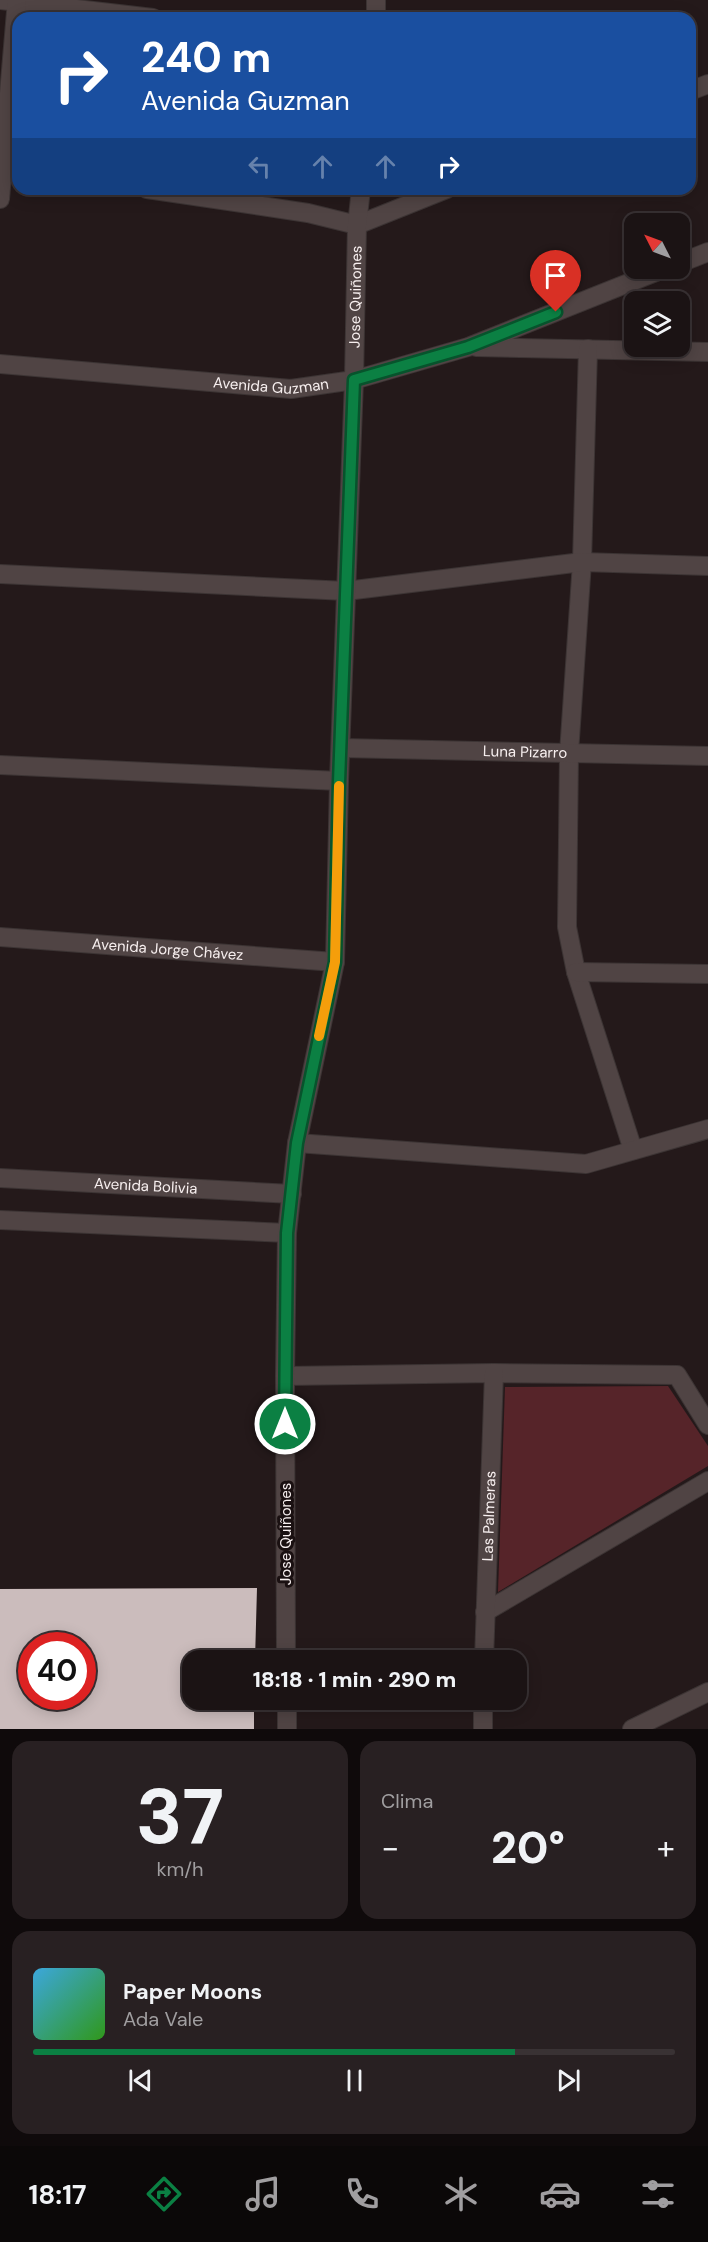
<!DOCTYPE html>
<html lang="es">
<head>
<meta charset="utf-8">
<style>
  body { margin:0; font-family:"DM Sans",sans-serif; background:#282022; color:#f1f3f6; height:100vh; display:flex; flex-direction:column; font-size:22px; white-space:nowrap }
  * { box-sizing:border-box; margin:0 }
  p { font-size:20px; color:#a09ea0 }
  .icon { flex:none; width:33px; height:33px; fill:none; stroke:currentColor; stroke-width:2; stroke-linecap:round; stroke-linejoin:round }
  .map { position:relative; height:1729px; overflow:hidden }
  .drawer { display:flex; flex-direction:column; gap:12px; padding:12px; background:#0f0a0b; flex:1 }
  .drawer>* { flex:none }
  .hud { position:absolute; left:12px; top:12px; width:684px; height:183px; border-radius:18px; box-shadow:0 3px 15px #0003,0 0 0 2px #393234; background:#1a4fa0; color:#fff; overflow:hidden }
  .needle { width:39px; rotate:312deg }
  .buttons { position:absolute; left:624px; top:213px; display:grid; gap:12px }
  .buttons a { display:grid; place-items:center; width:66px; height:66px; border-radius:12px; background:#1b1314; box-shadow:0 3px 15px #0003,0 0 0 2px #393234; font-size:30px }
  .speed { position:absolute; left:18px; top:1632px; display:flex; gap:12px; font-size:30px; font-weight:700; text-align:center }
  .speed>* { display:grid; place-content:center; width:78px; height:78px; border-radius:50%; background:#1b1314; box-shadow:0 3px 15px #0003,0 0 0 2px #393234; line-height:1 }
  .speed .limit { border:9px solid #d22; background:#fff; color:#111 }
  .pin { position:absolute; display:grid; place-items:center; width:51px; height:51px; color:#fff; margin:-62px -26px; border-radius:50% 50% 50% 0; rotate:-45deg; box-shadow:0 0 6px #0007 }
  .pin .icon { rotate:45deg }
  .me { position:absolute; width:66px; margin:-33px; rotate:0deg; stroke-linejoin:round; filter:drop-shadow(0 0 4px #0008) }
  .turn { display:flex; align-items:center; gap:21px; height:126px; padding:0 30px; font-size:27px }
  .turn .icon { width:78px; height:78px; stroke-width:2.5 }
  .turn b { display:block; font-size:42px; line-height:51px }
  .lanes { display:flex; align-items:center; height:57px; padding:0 30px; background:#0003; justify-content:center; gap:30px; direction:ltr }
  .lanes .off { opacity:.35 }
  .big { font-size:45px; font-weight:800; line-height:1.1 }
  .drawer .tile { flex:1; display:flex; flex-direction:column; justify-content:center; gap:9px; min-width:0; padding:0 21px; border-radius:18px; background:#282022 }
  .drawer .dial { align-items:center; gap:0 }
  .dial b { font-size:78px; line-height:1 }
  .song { display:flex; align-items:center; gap:18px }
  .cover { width:72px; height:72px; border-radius:9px; background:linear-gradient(135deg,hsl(200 70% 55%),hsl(110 70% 35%)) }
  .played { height:6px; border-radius:3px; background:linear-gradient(90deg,#0b8043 75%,#393234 75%) }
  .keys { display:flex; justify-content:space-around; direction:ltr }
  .heat { display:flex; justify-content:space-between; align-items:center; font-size:33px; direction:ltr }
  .drawer .tiles { flex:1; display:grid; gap:12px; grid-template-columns:1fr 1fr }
  .tile:last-child { grid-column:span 2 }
  .trip { position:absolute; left:182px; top:1650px; width:345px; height:60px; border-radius:18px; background:#1b1314; box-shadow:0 3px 15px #0003,0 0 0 2px #393234; font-weight:800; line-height:60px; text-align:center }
  .tabs { display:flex; height:96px; justify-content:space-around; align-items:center; background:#0b0808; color:#a09ea0 }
  .tabs .icon { width:42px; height:42px }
  .tabs .selected { color:#0b8043 }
  .tabs b { font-size:27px; color:#f1f3f6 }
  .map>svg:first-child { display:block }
</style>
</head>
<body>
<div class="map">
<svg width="708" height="1729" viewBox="0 0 708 1729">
  <rect width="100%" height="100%" fill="#24191a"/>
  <!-- green -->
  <path fill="#562429" d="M668 1386 708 1446V1466L498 1592 505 1387Z"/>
  <!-- building -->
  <path fill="#cbbcbc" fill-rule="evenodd" d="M257 1588 255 1660H192V1700H254V1729H0V1589ZM32 1646H82V1696H32Z"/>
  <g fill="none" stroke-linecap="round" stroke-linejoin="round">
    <defs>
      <g id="minor">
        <path d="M0 0 153 18"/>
        <path d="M376 18V0"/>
        <path d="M690 91 708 84"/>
        <path d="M147 189 308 213 357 225 447 189"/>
        <path d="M0 199 17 0"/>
        <path d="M680 263 708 252"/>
        <path d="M476 347 708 352"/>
        <path d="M588 349 582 562 569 753 567 927 576 972 633 1150"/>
        <path id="s1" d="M0 364 291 389 354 380 468 347 666 268"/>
        <path d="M0 574 346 591 582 562 708 566"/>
        <path id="s2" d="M342 748 708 756"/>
        <path d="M0 765 339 781"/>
        <path id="s3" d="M0 937 335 962"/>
        <path d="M576 972 708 974"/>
        <path d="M297 1143 586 1164 708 1129"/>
        <path id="s4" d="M0 1178 292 1194"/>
        <path d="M0 1220 287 1233"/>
        <path d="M285 1376 494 1373 677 1375 708 1425"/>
        <path d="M485 1612 708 1481"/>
        <path id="s5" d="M286 1660 285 1376 287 1233 297 1143 335 962 339 781 354 380 357 225 361 189"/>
        <path id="s6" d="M484 1660 494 1373"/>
        <path d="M287 1700V1729"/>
        <path d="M483 1729V1700"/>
        <path d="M632 1729 708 1692"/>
      </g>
    </defs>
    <!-- minor casing -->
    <use href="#minor" stroke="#3c3434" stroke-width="20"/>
    <!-- minor -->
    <use href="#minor" stroke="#504444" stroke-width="18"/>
  </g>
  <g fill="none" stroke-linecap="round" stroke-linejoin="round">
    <defs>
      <path id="route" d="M285 1424 287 1233 297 1143 335 962 339 782 354 380 468 347 556 312"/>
    </defs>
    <!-- route casing -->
    <use href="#route" stroke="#07532c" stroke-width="15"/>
    <!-- route -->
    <use href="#route" stroke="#0b8043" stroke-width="10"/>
    <!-- slow -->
    <path stroke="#f59e0b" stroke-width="10" d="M319 1036 335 962 339 786"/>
  </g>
  <g text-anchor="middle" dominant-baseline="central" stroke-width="6" stroke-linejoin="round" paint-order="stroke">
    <!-- street labels -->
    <g font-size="15" fill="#f7efef" stroke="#1a1011">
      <text stroke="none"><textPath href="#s5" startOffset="1368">Jose Quiñones</textPath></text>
      <text stroke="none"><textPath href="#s1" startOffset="272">Avenida Guzman</textPath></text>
      <text stroke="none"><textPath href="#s2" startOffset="183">Luna Pizarro</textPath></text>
      <text stroke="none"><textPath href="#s3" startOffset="168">Avenida Jorge Chávez</textPath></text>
      <text stroke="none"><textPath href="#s4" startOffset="146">Avenida Bolivia</textPath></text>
      <text stroke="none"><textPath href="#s6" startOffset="144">Las Palmeras</textPath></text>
      <text transform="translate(286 1534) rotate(-90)">Jose Quiñones</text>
    </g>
  </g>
</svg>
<div class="buttons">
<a><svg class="needle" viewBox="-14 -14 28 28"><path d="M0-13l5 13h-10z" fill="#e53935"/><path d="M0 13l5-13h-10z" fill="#a09ea0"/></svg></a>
<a><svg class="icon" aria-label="layers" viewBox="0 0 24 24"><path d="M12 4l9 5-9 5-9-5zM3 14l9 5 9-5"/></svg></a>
</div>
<div class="speed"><div class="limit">40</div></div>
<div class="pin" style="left:556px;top:312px;background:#d93025"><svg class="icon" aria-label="arrive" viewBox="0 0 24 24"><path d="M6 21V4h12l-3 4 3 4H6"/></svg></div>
<svg class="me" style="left:285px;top:1424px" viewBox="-20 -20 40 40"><circle r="17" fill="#0b8043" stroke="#fff" stroke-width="3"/><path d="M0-11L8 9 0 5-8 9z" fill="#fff"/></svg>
<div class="trip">18:18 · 1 min · 290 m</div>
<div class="hud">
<div class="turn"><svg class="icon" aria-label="right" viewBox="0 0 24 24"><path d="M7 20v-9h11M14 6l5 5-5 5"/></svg><div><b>240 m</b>Avenida Guzman</div></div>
<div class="lanes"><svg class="icon off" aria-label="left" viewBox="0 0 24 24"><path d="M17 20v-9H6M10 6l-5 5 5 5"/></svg><svg class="icon off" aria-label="ahead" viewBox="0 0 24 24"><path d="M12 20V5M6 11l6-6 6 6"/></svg><svg class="icon off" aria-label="ahead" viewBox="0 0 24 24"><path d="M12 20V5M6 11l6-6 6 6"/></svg><svg class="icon" aria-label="right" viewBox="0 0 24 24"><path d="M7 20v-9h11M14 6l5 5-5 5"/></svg></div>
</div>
</div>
<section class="drawer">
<div class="tiles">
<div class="tile dial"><b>37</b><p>km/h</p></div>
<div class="tile"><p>Clima</p>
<div class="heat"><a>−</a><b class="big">20°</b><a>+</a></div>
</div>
<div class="tile">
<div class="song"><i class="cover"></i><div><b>Paper Moons</b><p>Ada Vale</p></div></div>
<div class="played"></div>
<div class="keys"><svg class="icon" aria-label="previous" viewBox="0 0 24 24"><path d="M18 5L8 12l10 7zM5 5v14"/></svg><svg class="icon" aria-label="pause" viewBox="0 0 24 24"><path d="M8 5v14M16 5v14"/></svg><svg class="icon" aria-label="next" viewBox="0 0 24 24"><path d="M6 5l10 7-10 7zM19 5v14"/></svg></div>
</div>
</div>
</section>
<nav class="tabs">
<b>18:17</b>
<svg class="icon selected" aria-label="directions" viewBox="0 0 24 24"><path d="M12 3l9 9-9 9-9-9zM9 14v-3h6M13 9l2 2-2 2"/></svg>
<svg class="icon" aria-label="music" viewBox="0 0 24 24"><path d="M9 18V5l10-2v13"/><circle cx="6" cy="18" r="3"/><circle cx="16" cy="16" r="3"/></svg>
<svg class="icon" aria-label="phone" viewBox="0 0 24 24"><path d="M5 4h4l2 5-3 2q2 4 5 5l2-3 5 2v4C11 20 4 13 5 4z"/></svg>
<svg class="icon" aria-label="climate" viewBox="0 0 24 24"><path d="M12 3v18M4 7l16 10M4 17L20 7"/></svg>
<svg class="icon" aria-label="car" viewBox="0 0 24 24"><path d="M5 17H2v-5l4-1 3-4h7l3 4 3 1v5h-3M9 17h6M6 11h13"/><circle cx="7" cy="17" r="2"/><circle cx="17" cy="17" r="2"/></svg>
<svg class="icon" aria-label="filters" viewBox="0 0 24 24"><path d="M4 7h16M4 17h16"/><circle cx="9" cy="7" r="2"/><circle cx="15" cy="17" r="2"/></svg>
</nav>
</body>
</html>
